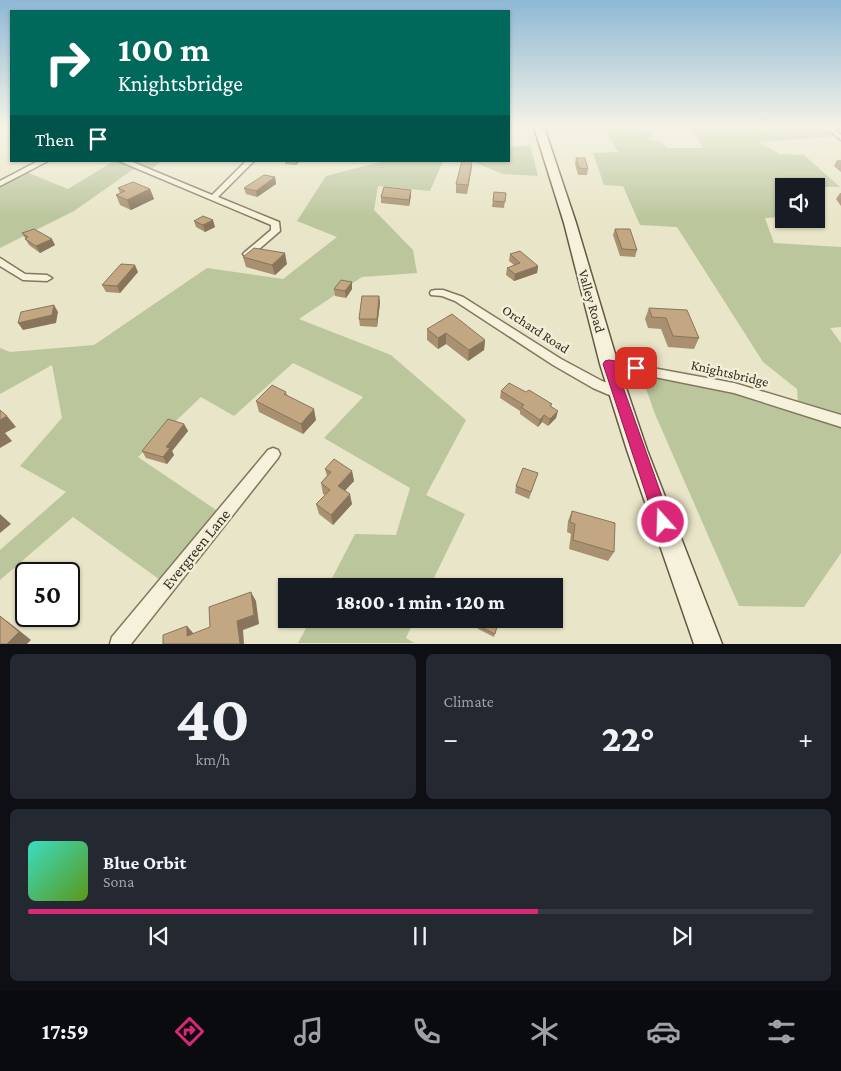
<!DOCTYPE html>
<html lang="en">
<head>
<meta charset="utf-8">
<style>
  body { margin:0; font-family:"Crimson Pro",serif; background:#242831; color:#f1f3f6; height:100vh; display:flex; flex-direction:column; font-size:19px; white-space:nowrap }
  * { box-sizing:border-box; margin:0 }
  p { font-size:16px; color:#9ea1a6 }
  .icon { flex:none; width:28px; height:28px; fill:none; stroke:currentColor; stroke-width:2; stroke-linecap:round; stroke-linejoin:round }
  .map { position:relative; height:644px; overflow:hidden }
  .panel { display:flex; flex-direction:column; gap:10px; padding:10px; background:#0d0f14; flex:1 }
  .panel>* { flex:none }
  .top-card { position:absolute; left:10px; top:10px; width:500px; height:152px; border-radius:0px; box-shadow:0 1px 4px #0004; background:#00695c; color:#fff; overflow:hidden }
  .tools { position:absolute; left:775px; top:178px; display:grid; gap:10px }
  .tools a { display:grid; place-items:center; width:50px; height:50px; border-radius:0px; background:#171b24; box-shadow:0 1px 4px #0004; font-size:25px }
  .speed { position:absolute; left:15px; top:562px; display:flex; gap:10px; font-size:25px; font-weight:700; text-align:center }
  .speed>* { display:grid; place-content:center; width:65px; height:65px; border-radius:50%; background:#171b24; box-shadow:0 1px 4px #0004; line-height:1 }
  .speed .limit { border:2px solid #111; border-radius:8px; background:#fff; color:#111 }
  .pin { position:absolute; display:grid; place-items:center; width:42px; height:42px; color:#fff; margin:-21px; border-radius:10px; box-shadow:0 2px 8px #0006 }
  .me { position:absolute; width:55px; margin:-28px; rotate:340deg; stroke-linejoin:round; filter:drop-shadow(0 0 4px #0008) }
  .turn { display:flex; align-items:center; gap:18px; height:105px; padding:0 25px; font-size:22px }
  .turn .icon { width:65px; height:65px; stroke-width:2.5 }
  .turn b { display:block; font-size:35px; line-height:42px }
  .then { display:flex; align-items:center; height:48px; padding:0 25px; background:#0003; gap:10px; font-size:19px }
  .big { font-size:38px; font-weight:800; line-height:1.1 }
  .panel .widget { flex:1; display:flex; flex-direction:column; justify-content:center; gap:8px; min-width:0; padding:0 18px; border-radius:8px; background:#242831 }
  .panel .dial { align-items:center; gap:0 }
  .dial b { font-size:65px; line-height:1 }
  .song { display:flex; align-items:center; gap:15px }
  .cover { width:60px; height:60px; border-radius:8px; background:linear-gradient(135deg,hsl(170 70% 55%),hsl(90 70% 35%)) }
  .played { height:5px; border-radius:2px; background:linear-gradient(90deg,#db2777 65%,#363941 65%) }
  .keys { display:flex; justify-content:space-around; direction:ltr }
  .heat { display:flex; justify-content:space-between; align-items:center; font-size:28px; direction:ltr }
  .panel .tiles { flex:1; display:grid; gap:10px; grid-template-columns:1fr 1fr }
  .widget:last-child { grid-column:span 2 }
  .trip { position:absolute; left:278px; top:578px; width:285px; height:50px; border-radius:0px; background:#171b24; box-shadow:0 1px 4px #0004; font-weight:800; line-height:50px; text-align:center }
  .tabs { display:flex; height:80px; justify-content:space-around; align-items:center; background:#090b0e; color:#9ea1a6 }
  .tabs .icon { width:35px; height:35px }
  .tabs .current { color:#db2777 }
  .tabs b { font-size:22px; color:#f1f3f6 }
  .map>svg:first-child { display:block }
</style>
</head>
<body>
<div class="map">
<svg width="841" height="644" viewBox="0 0 841 644">
  <rect width="100%" height="100%" fill="#e9e5c8"/>
  <!-- green -->
  <g fill="#bbc69d">
    <path d="M553 127H640L651 134 647 140 661 142 667 148H703L691 127H823L838 136 758 142 780 154 804 155 840 187 784 186V217L765 218 774 243 841 247V327L830 328 841 343V553L804 607 739 606 655 414 639 369 798 403 797 389 763 362 677 227 640 225 623 186 604 185 593 153 618 152 607 133 555 132Z"/>
    <path d="M530 145 538 176 503 174 471 161H509V147Z"/>
    <path d="M114 161H161L149 171 138 166 74 211 0 248V183L24 171 68 189Z"/>
    <path d="M384 161H443L430 191 378 186 374 210 413 250 417 273 362 277 299 319 391 355 466 420 426 495 465 514 430 586H328L355 534 396 535 410 488 324 438 363 397 293 363 234 416 201 397 138 457 225 516 167 585 73 517 0 580V550L66 492 20 466 62 418 52 365 0 394V348L10 352 94 345 207 268 283 279 337 237 297 221 326 176Z"/>
    <path d="M311 619H415L406 638 414 643H298Z"/>
  </g>
  <g fill="none" stroke-linecap="round" stroke-linejoin="round">
    <defs>
      <g id="minor">
        <path d="M826 127H832L841 135V140Z"/>
        <path d="M38 161H48L0 186V181Z"/>
        <path d="M119 161H130L212 195 246 161H254L218 197 279 222 280 231 251 256H245L243 254 245 252 271 230V225Z"/>
        <path d="M0 258 25 274 47 275 52 278 47 281 23 280 0 266Z"/>
        <path d="M435 290H443L463 297 561 359 602 381 624 389 625 393 624 397 619 398 614 397 593 388 553 365 455 301 442 296 431 295 430 293 431 291Z"/>
        <path d="M609 360 734 383 841 415V427L734 393 605 367 603 364 605 361Z"/>
        <path d="M273 448 278 450 280 454 278 458 131 644H110L112 637 268 450Z"/>
      </g>
      <path id="tertiary" d="M819 127H841C836 131 824 131 819 127Z"/>
      <path id="secondary" d="M534 127H544L576 223 618 364 647 450 722 644H694L627 450 600 364 564 223Z"/>
    </defs>
    <!-- minor casing -->
    <use href="#minor" stroke="#83785f" stroke-width="3"/>
    <!-- tertiary casing -->
    <use href="#tertiary" stroke="#83785f" stroke-width="2"/>
    <!-- secondary casing -->
    <use href="#secondary" stroke="#655942" stroke-width="3"/>
    <!-- minor -->
    <use href="#minor" fill="#f5f1da" fill-rule="evenodd"/>
    <!-- tertiary -->
    <use href="#tertiary" fill="#f5f1da" fill-rule="evenodd"/>
    <!-- secondary -->
    <use href="#secondary" fill="#f5f1da" fill-rule="evenodd"/>
  </g>
  <!-- wall -->
  <g fill="#a89070">
    <path d="M576 158 588 169 587 175H578L575 164Z"/>
    <path d="M837 160H841V172L834 166Z"/>
    <path d="M285 161H300L296 165 285 164Z"/>
    <path d="M472 161 467 194 456 193V184Z"/>
    <path d="M275 177 276 184 257 197 246 194 244 188Z"/>
    <path d="M118 188 150 189 154 199 131 210 120 205 116 195 120 193Z"/>
    <path d="M494 192 506 193 504 208 492 207Z"/>
    <path d="M840 193H841V206L836 199Z"/>
    <path d="M411 196 409 206 381 203V197Z"/>
    <path d="M194 221 215 227 205 232 196 227Z"/>
    <path d="M615 229 637 250 635 257 620 256 613 235Z"/>
    <path d="M22 233 55 245 40 253 29 245Z"/>
    <path d="M510 254 538 266 537 273 514 281 506 275 507 268 514 265 509 261Z"/>
    <path d="M243 257 287 264 275 275 246 267Z"/>
    <path d="M138 272 120 293 106 292 102 285Z"/>
    <path d="M352 282V289L346 298 335 296 334 289Z"/>
    <path d="M379 296 380 303 377 327 360 326 359 319Z"/>
    <path d="M649 308 699 338 694 349 668 347 661 329 648 328 645 319Z"/>
    <path d="M427 329 485 340 484 350 468 361 446 344 438 349 427 340Z"/>
    <path d="M501 391 526 392 552 404 551 407 556 418 548 426 542 422 538 427 520 414V411L500 398Z"/>
    <path d="M286 392 287 395 316 420 303 434 259 412 256 401Z"/>
    <path d="M184 424 188 431 172 451 174 455 167 464 146 458 142 451Z"/>
    <path d="M325 469 352 471 354 481 345 490 352 504 333 525 319 514 316 504 325 495 323 494 321 483 327 476Z"/>
    <path d="M538 473 529 499 515 493 516 486Z"/>
    <path d="M572 511 614 552 608 561 569 549 571 534 567 532 568 521Z"/>
    <path d="M481 619H499L494 637 478 629Z"/>
  </g>
  <!-- shaded-wall -->
  <g fill="#88755b">
    <path d="M296 161H300L296 165Z"/>
    <path d="M472 161V167L467 194 468 185Z"/>
    <path d="M275 177 276 184 257 197 256 191Z"/>
    <path d="M150 189 154 199 131 210 127 200Z"/>
    <path d="M411 190V196L409 206V200Z"/>
    <path d="M213 220 215 227 205 232 203 225Z"/>
    <path d="M52 239 55 245 40 253 36 246Z"/>
    <path d="M285 253 287 264 275 275 272 265Z"/>
    <path d="M135 265 138 272 120 293 117 286Z"/>
    <path d="M538 266 537 273 514 281 515 274Z"/>
    <path d="M352 282V289L346 298 345 291Z"/>
    <path d="M379 296 380 303 377 327V319Z"/>
    <path d="M54 305 58 312 56 323 23 330 18 323Z"/>
    <path d="M446 333V344L438 349V338Z"/>
    <path d="M485 340 484 350 468 361 469 350Z"/>
    <path d="M314 409 316 420 303 434 301 424Z"/>
    <path d="M558 411 556 418 548 426 550 419Z"/>
    <path d="M544 415 542 422 538 427 540 420Z"/>
    <path d="M7 416 16 427 5 433 12 441 0 448V420Z"/>
    <path d="M184 424 188 431 172 451 174 455 167 464 163 457 166 447Z"/>
    <path d="M352 471 354 481 340 496 338 486Z"/>
    <path d="M350 494 352 504 333 525 331 515Z"/>
    <path d="M0 514 11 524 0 533Z"/>
    <path d="M251 592 256 601 259 624 243 630 244 644H240L237 621Z"/>
    <path d="M0 616 11 624 31 640 27 644H7Z"/>
    <path d="M187 626 194 634 187 636Z"/>
  </g>
  <!-- building -->
  <g fill="#c3a782" stroke="#88755b">
    <path d="M576 158H585L588 169 579 168Z"/>
    <path d="M462 161H472L468 185 456 184Z"/>
    <path d="M264 175 275 177 256 191 244 188Z"/>
    <path d="M133 182 150 189 127 200 116 195 125 191 118 188Z"/>
    <path d="M384 187 411 190 409 200 381 197Z"/>
    <path d="M494 192 506 193 505 202 493 201Z"/>
    <path d="M203 216 213 220 203 225 194 221Z"/>
    <path d="M34 229 52 239 36 246 25 239 28 237 22 233Z"/>
    <path d="M615 229H630L637 250 622 249Z"/>
    <path d="M254 248 285 253 272 265 243 257Z"/>
    <path d="M520 251 538 266 515 274 507 268 520 263 510 254Z"/>
    <path d="M121 264 135 265 117 286 102 285Z"/>
    <path d="M341 280 352 282 345 291 334 289Z"/>
    <path d="M362 296H379L377 319H359Z"/>
    <path d="M54 305 52 315 18 323 21 312Z"/>
    <path d="M649 308 687 310 699 338 673 336 666 318 652 317Z"/>
    <path d="M452 314 485 340 469 350 446 333 438 338 427 329Z"/>
    <path d="M509 383 526 392 529 390 552 404 550 406 558 411 550 419 544 415 540 420 521 407 524 405 501 391Z"/>
    <path d="M272 385 286 392 284 394 314 409 301 424 256 401Z"/>
    <path d="M0 410 7 416 0 420Z"/>
    <path d="M168 419 184 424 166 447 170 448 163 457 142 451Z"/>
    <path d="M334 459 352 471 338 486 350 494 331 515 316 504 330 490 321 483 331 472 325 469Z"/>
    <path d="M523 468 538 473 531 492 516 486Z"/>
    <path d="M572 511 615 523 614 552 573 540 575 524 570 522Z"/>
    <path d="M251 592 254 615 237 621 240 644H163V635L187 626V636L210 627 209 607Z"/>
    <path d="M0 616 19 632 7 644H0Z"/>
    <path d="M481 619H499L495 634 479 626Z"/>
  </g>
  <!-- sky -->
  <linearGradient id="sky" x2="0" y2="1"><stop stop-color="#8eb8d6"/><stop offset="0.58" stop-color="#f5f3e6"/><stop offset="1" stop-color="#f5f3e6" stop-opacity="0"/></linearGradient>
  <rect width="841" height="218" fill="url(#sky)"/>
  <!-- route -->
  <path fill="#db2777" stroke="#8e194d" d="M609 360 640 365 642 368 640 371 636 373 617 370 671 522 669 528 663 530 658 528 655 522 603 364 605 361Z"/>
  <g text-anchor="middle" dominant-baseline="central" stroke-width="5" stroke-linejoin="round" paint-order="stroke">
    <!-- street labels -->
    <g font-size="14" fill="#352e21" stroke="#f2eed7">
      <text transform="translate(592 301) rotate(74)">Valley Road</text>
      <text transform="translate(536 329) rotate(33)">Orchard Road</text>
      <text transform="translate(730 373) rotate(13)">Knightsbridge</text>
    </g>
    <!-- near-street labels -->
    <g font-size="16" fill="#352e21" stroke="#f2eed7">
      <text transform="translate(196 549) rotate(-51)">Evergreen Lane</text>
    </g>
  </g>
</svg>
<div class="tools">
<a><svg class="icon" aria-label="sound" viewBox="0 0 24 24"><path d="M4 9h4l5-4v14l-5-4H4zM17 9q2 3 0 6"/></svg></a>
</div>
<div class="speed"><div class="limit">50</div></div>
<div class="pin" style="left:636px;top:368px;background:#d93025"><svg class="icon" aria-label="arrive" viewBox="0 0 24 24"><path d="M6 21V4h12l-3 4 3 4H6"/></svg></div>
<svg class="me" style="left:663px;top:522px" viewBox="-20 -20 40 40"><circle r="17" fill="#db2777" stroke="#fff" stroke-width="3"/><path d="M0-11L8 9 0 5-8 9z" fill="#fff"/></svg>
<div class="trip">18:00 · 1 min · 120 m</div>
<div class="top-card">
<div class="turn"><svg class="icon" aria-label="right" viewBox="0 0 24 24"><path d="M7 20v-9h11M14 6l5 5-5 5"/></svg><div><b>100 m</b>Knightsbridge</div></div>
<div class="then">Then<svg class="icon" aria-label="arrive" viewBox="0 0 24 24"><path d="M6 21V4h12l-3 4 3 4H6"/></svg></div>
</div>
</div>
<section class="panel">
<div class="tiles">
<div class="widget dial"><b>40</b><p>km/h</p></div>
<div class="widget"><p>Climate</p>
<div class="heat"><a>−</a><b class="big">22°</b><a>+</a></div>
</div>
<div class="widget">
<div class="song"><i class="cover"></i><div><b>Blue Orbit</b><p>Sona</p></div></div>
<div class="played"></div>
<div class="keys"><svg class="icon" aria-label="previous" viewBox="0 0 24 24"><path d="M18 5L8 12l10 7zM5 5v14"/></svg><svg class="icon" aria-label="pause" viewBox="0 0 24 24"><path d="M8 5v14M16 5v14"/></svg><svg class="icon" aria-label="next" viewBox="0 0 24 24"><path d="M6 5l10 7-10 7zM19 5v14"/></svg></div>
</div>
</div>
</section>
<nav class="tabs">
<b>17:59</b>
<svg class="icon current" aria-label="directions" viewBox="0 0 24 24"><path d="M12 3l9 9-9 9-9-9zM9 14v-3h6M13 9l2 2-2 2"/></svg>
<svg class="icon" aria-label="music" viewBox="0 0 24 24"><path d="M9 18V5l10-2v13"/><circle cx="6" cy="18" r="3"/><circle cx="16" cy="16" r="3"/></svg>
<svg class="icon" aria-label="phone" viewBox="0 0 24 24"><path d="M5 4h4l2 5-3 2q2 4 5 5l2-3 5 2v4C11 20 4 13 5 4z"/></svg>
<svg class="icon" aria-label="climate" viewBox="0 0 24 24"><path d="M12 3v18M4 7l16 10M4 17L20 7"/></svg>
<svg class="icon" aria-label="car" viewBox="0 0 24 24"><path d="M5 17H2v-5l4-1 3-4h7l3 4 3 1v5h-3M9 17h6M6 11h13"/><circle cx="7" cy="17" r="2"/><circle cx="17" cy="17" r="2"/></svg>
<svg class="icon" aria-label="filters" viewBox="0 0 24 24"><path d="M4 7h16M4 17h16"/><circle cx="9" cy="7" r="2"/><circle cx="15" cy="17" r="2"/></svg>
</nav>
</body>
</html>
